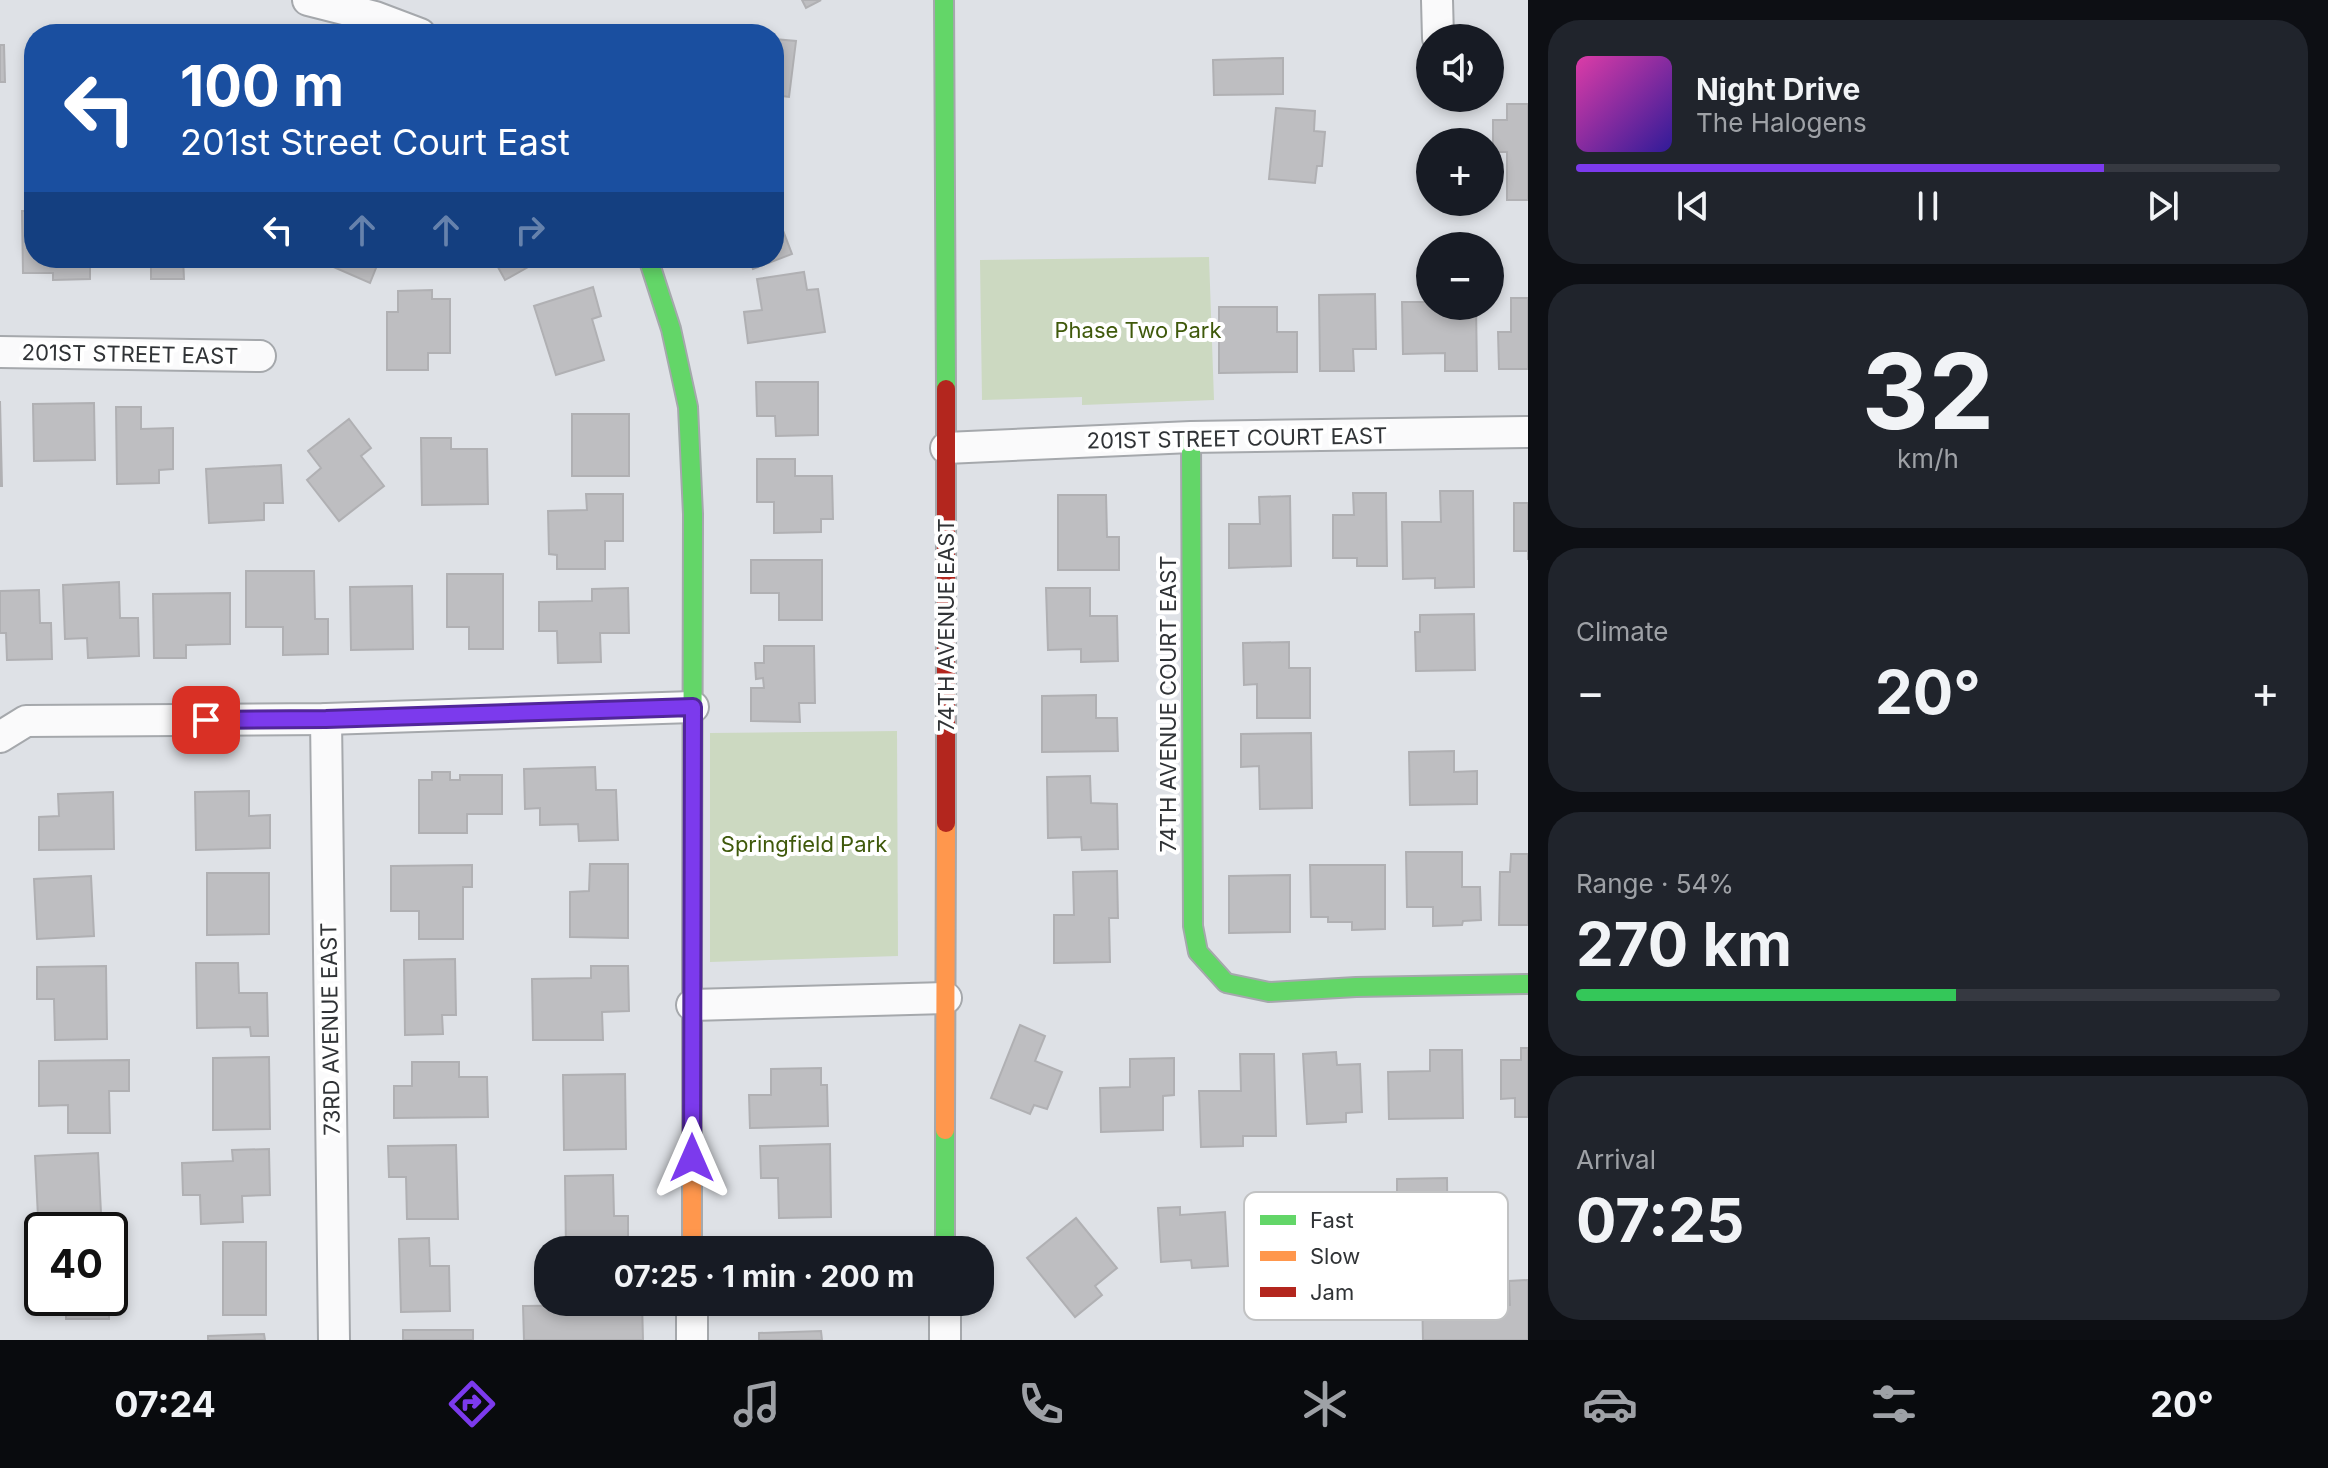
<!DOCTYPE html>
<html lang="en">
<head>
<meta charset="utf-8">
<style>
  body { margin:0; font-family:Inter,sans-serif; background:#20242c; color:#f1f3f6; height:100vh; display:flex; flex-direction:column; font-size:30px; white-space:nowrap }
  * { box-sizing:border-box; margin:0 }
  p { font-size:26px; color:#9ea1a6 }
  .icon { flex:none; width:44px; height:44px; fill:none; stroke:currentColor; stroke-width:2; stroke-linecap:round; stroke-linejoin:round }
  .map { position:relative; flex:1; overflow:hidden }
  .side { display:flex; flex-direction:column; gap:20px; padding:20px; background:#0d0f14; width:800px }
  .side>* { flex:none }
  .guide { position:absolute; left:24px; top:24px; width:760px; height:244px; border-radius:32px; box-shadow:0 4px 12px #0003; background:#1a4fa0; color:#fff; overflow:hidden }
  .fabs { position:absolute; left:1416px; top:24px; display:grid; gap:16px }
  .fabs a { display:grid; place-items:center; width:88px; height:88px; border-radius:50%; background:#171b24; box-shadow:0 4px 12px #0003; font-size:40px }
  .speed { position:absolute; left:24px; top:1212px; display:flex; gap:16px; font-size:40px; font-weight:700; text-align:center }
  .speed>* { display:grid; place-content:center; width:104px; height:104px; border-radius:50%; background:#171b24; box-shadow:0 4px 12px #0003; line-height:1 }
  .speed .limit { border:4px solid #111; border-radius:12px; background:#fff; color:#111 }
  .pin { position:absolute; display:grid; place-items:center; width:68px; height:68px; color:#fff; margin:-34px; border-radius:16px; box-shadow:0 4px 12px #0006 }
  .me { position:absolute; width:88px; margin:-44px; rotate:0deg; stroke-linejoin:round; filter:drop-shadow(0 0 6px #0008) }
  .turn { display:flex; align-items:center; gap:28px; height:168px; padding:0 24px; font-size:36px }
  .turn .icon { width:104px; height:104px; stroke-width:2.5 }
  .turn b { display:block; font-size:56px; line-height:68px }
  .lanes { display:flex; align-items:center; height:76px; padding:0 24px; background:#0003; justify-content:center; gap:40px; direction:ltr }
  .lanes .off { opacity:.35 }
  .big { font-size:60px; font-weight:700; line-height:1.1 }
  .side .widget { flex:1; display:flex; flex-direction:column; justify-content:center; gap:12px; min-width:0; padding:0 28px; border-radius:32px; background:#20242c }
  .side .dial { align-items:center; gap:0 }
  .dial b { font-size:104px; line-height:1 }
  .song { display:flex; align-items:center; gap:24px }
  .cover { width:96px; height:96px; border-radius:12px; background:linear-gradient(135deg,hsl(320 70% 55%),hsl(250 70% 35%)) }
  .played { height:8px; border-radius:4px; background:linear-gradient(90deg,#7c3aed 75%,#363941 75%) }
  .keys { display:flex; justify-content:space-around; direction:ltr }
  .heat { display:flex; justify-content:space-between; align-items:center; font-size:44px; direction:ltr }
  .charge { height:12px; border-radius:6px; background:linear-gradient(90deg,#34c759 54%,#363941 0) }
  .trip { position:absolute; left:534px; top:1236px; width:460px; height:80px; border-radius:32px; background:#171b24; box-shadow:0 4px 12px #0003; font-weight:700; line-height:80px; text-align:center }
  .menu { display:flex; height:128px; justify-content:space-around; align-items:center; background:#090b0e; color:#9ea1a6 }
  .menu .icon { width:56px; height:56px }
  .menu .active { color:#7c3aed }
  .menu b { font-size:36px; color:#f1f3f6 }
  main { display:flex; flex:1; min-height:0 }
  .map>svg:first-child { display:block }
</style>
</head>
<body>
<main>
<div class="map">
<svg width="1528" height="1340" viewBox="0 0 1528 1340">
  <rect width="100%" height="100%" fill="#dee1e6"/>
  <!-- green -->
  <g fill="#ccd9c1">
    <path d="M1209 257 1214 400 1082 405V397L982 400 980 260Z"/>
    <path d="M897 731 898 956 710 962V733Z"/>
  </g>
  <!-- building -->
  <g fill="#bebec1" stroke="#b0b0b3" stroke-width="2">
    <path d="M802 0H821L806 8Z"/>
    <path d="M774 39 796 41 789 97 774 95Z"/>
    <path d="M0 45H4L5 82H0Z"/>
    <path d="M1283 58V94L1214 95 1213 60Z"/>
    <path d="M1507 104H1528V200H1507V152H1493V120H1507Z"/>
    <path d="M1276 108 1315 111 1314 131 1325 132 1322 166H1317L1315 183 1269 179Z"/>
    <path d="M774 207 792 254 753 269 749 258H774Z"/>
    <path d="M22 211H34V258H90V279L53 280V273H23Z"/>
    <path d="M151 258H183L184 279H151Z"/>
    <path d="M313 258H380L370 283Z"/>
    <path d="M493 258H544L505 280Z"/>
    <path d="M804 272 807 290 818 289 825 332 748 343 744 312 762 310 757 279Z"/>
    <path d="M593 287 601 316 592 319 604 360 556 375 534 306Z"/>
    <path d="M432 290V299H450V353H428V370H387V312H398V291Z"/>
    <path d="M1375 294 1376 349H1353L1354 371H1320L1319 295Z"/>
    <path d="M1511 298H1528V369H1499L1498 332H1511Z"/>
    <path d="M1402 302H1430V306H1476L1477 371H1445V353L1403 354Z"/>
    <path d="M1219 307H1277V332H1297V372L1219 373Z"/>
    <path d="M756 382H818V435L776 436 775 416H757Z"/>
    <path d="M0 401 2 486H0Z"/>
    <path d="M94 403 95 460 34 461 33 404Z"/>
    <path d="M116 407H141V429L173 428V469L159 470V483L117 484Z"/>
    <rect x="572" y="414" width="57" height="62"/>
    <path d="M349 419 371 448 361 456 384 486 339 521 307 480 321 468 308 451Z"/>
    <path d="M421 438H451V449H487L488 504 422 505Z"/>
    <path d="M757 459H795V476H832L833 519H821V532L774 533V502H757Z"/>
    <path d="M281 465 283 503H264V520L209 523 206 469Z"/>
    <path d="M1440 491H1473L1474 587 1435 588V578L1403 579 1402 522H1441Z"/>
    <path d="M1353 493H1386L1387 566H1357V558H1333V515H1354Z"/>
    <path d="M586 494H623V541H605V569H557V555L549 554 548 511 587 510Z"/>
    <path d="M1058 495H1106L1107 537H1119V570H1058Z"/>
    <path d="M1290 496 1291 566 1229 568V524H1260L1259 497Z"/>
    <path d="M1514 503H1528V560V551H1514Z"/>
    <path d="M751 560H822V620H779V593H751Z"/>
    <path d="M246 571H314L315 619H328V654L283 655V627H246Z"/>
    <path d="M447 574H503V649H469V627H447Z"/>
    <path d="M119 582 120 618H138L139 656 88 658 87 638 65 639 63 585Z"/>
    <path d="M412 586 413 649 351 650 350 587Z"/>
    <path d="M628 588 629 633H600L601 662 558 663 557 631H539V602L592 601V589Z"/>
    <path d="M1046 588H1090V616H1117L1118 661 1081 662V649L1048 650Z"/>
    <path d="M39 590 40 623H51L52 659 7 660 6 633H0V591Z"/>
    <path d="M230 593V644L186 645V658H154L153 594Z"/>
    <path d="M1474 614 1475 670 1416 671 1415 632H1420V615Z"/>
    <path d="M1289 642V668H1310V718H1257V684L1244 685 1243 643Z"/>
    <path d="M764 646H814L815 703H799L800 722 751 721V688H764L763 678 756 679 755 663H764Z"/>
    <path d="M1096 695V718H1117L1118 751 1042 752V696Z"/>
    <path d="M1311 733 1312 808 1260 809 1259 766 1241 767V734Z"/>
    <path d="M1454 751V772L1477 771V804L1410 805 1409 752Z"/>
    <path d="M595 767 596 790H616L618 840 579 841 578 824 540 825V808L525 809 524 769Z"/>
    <path d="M432 772H450V780H460V775H502V814H467V833H419V780H432Z"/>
    <path d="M1090 776 1091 803 1117 804 1118 849 1082 850 1081 837 1048 838 1047 777Z"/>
    <path d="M249 791V816L270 815V848L196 850 195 792Z"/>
    <path d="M113 792 114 849 39 850V817L59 816 58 794Z"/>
    <path d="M1406 852H1462V887H1480L1481 920 1463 921 1462 925 1433 926V907H1407Z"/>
    <path d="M1511 854H1528V925H1499L1500 872H1510Z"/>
    <path d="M590 864H628V938L570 937V892L589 891Z"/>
    <path d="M472 865V887H463V939H419V911H391V866Z"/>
    <path d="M1310 865H1385V929L1352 930V922H1328V917H1311Z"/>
    <path d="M1117 871 1118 918H1109L1110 962 1054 963V915H1074L1073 872Z"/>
    <path d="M207 873H269V934L207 935Z"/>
    <path d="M1290 875V932L1229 933V876Z"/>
    <path d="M91 876 94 936 37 939 34 879Z"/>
    <path d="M455 959 456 1015H442L443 1034 405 1035 404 960Z"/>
    <path d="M196 963H238L239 993H267L268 1036H251L250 1027 197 1028Z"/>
    <path d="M106 966 107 1039 55 1040 54 999H37V967Z"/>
    <path d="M591 966H628L629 1011 602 1012 603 1040H533L532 979 591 978Z"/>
    <path d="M1020 1025 1045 1036 1035 1061 1062 1072 1047 1109 1034 1105 1030 1114 991 1098Z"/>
    <path d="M1521 1048H1528V1117H1515V1098L1501 1099V1060H1521Z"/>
    <path d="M1430 1050H1462L1463 1118 1389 1119 1388 1072 1430 1071Z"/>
    <path d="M1336 1052 1337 1065 1360 1064 1362 1112 1346 1113V1122L1307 1124 1303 1054Z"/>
    <path d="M1240 1054H1274L1276 1136H1243V1146L1201 1147 1199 1091H1241Z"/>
    <path d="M269 1057 270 1129 213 1130V1058Z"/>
    <path d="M1174 1058V1095L1163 1096V1130L1101 1132 1100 1088 1130 1087V1059Z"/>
    <path d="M129 1060V1091H109L110 1133H68V1105L39 1106V1061Z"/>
    <path d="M412 1062H459V1077H487L488 1117 394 1118V1086H412Z"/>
    <path d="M821 1068V1085H827L828 1126 750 1128 749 1095H771V1069Z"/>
    <path d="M625 1074 626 1149 564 1150 563 1075Z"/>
    <path d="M830 1144 831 1217 779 1218 778 1178H761L760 1146Z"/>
    <path d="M456 1145 458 1219H407L406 1177H389L388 1146Z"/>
    <path d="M269 1149 270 1195 242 1196 243 1222 201 1224 200 1195H183L182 1163 233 1161 232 1150Z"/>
    <path d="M98 1153 101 1213 38 1217 35 1156Z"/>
    <path d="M613 1175 614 1216H628V1248L566 1249 565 1176Z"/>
    <path d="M1447 1178 1448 1270 1398 1271V1230H1384L1383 1209H1397V1179Z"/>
    <path d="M1180 1207V1215L1225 1212 1228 1266 1192 1268 1191 1260 1161 1262 1158 1208Z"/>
    <path d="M1076 1218 1117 1268 1095 1286 1102 1295 1075 1317 1027 1258Z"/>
    <path d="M429 1238 430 1266H449L450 1311 401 1312 399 1239Z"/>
    <path d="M816 1238 817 1250H763V1239Z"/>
    <rect x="223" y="1242" width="43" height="73"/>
    <rect x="38" y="1246" width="4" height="45"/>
    <path d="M1528 1280V1340H1423L1422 1294 1485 1292V1305H1510L1509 1281Z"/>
    <rect x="66" y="1298" width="43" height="21"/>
    <path d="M608 1302H642L643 1340H524L523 1306 608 1305Z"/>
    <path d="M764 1302H798V1312L764 1313Z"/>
    <rect x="403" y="1330" width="70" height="10"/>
    <path d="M821 1331 822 1340H759V1333Z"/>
    <path d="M264 1334 265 1340H208V1336Z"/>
  </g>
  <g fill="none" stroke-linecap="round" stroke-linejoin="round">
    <defs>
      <g id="street">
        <path d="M308 0 375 17 420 34"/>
        <path d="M1437 0 1438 38"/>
        <path d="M0 352 260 356"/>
        <path d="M946 448 1191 437 1528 432"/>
        <path d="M326 719 334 1340"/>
        <path d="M0 737 26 721 326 719 693 707"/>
        <path d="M692 1005 946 998"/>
        <path d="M692 1340V1302"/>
        <path d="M945 1340V1302"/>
      </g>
      <g id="fast">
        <path d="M944 0 946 389"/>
        <path d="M648 258 671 329 688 407 693 514 692 961"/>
        <path d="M1191 437 1193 926 1198 952 1226 983 1269 992 1356 987 1528 984"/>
        <path d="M945 1250V1130"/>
      </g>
      <g id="slow">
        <path d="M945 1130 946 823"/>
        <path d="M692 1250V961"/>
      </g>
      <path id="jam" d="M946 823V389"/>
    </defs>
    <!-- street casing -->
    <use href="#street" stroke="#a5a8ac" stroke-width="34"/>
    <!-- fast casing -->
    <use href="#fast" stroke="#a5a8ac" stroke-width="22"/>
    <!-- slow casing -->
    <use href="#slow" stroke="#a5a8ac" stroke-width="22"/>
    <!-- jam casing -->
    <use href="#jam" stroke="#a5a8ac" stroke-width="22"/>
    <!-- street -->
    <use href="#street" stroke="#fafafb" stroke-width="30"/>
    <!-- fast -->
    <use href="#fast" stroke="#63d668" stroke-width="18"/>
    <!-- slow -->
    <use href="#slow" stroke="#ff974d" stroke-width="18"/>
    <!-- jam -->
    <use href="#jam" stroke="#b3261e" stroke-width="18"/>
  </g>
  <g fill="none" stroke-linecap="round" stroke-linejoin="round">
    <defs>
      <path id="route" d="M206 720 326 719 693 707 692 1158"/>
    </defs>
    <!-- route casing -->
    <use href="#route" stroke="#51269a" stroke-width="20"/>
    <!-- route -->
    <use href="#route" stroke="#7c3aed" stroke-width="14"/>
  </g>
  <g text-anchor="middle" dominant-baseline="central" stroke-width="8" stroke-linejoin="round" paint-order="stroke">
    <!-- park labels -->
    <g font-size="22" fill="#3f590b" stroke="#fff">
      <text x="1138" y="330">Phase Two Park</text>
      <text x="804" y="844">Springfield Park</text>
    </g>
    <!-- street labels -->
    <g font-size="22" fill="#303336" stroke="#fff">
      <text transform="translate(130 354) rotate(1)">201ST STREET EAST</text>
      <text transform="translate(1237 438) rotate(-1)">201ST STREET COURT EAST</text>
      <text transform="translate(946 625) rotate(-90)">74TH AVENUE EAST</text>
      <text transform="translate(1168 704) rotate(-90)">74TH AVENUE COURT EAST</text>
      <text transform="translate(330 1029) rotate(-91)">73RD AVENUE EAST</text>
    </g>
  </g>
  <!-- legend -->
  <rect x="1244" y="1192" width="264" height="128" rx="12" fill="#fff" stroke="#c1c2c3" stroke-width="2"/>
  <rect x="1260" y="1215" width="36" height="10" fill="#63d668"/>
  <rect x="1260" y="1251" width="36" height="10" fill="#ff974d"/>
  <rect x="1260" y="1287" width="36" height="10" fill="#b3261e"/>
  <g font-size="22" fill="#303336">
    <text x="1310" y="1228">Fast</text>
    <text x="1310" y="1264">Slow</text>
    <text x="1310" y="1300">Jam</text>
  </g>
</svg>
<div class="fabs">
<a><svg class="icon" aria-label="sound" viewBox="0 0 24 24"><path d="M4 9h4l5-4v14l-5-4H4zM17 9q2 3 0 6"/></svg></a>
<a>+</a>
<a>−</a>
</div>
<div class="speed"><div class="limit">40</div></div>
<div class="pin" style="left:206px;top:720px;background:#d93025"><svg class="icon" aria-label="arrive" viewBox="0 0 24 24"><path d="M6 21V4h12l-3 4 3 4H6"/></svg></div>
<svg class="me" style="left:692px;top:1158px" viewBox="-20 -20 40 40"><path d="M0-17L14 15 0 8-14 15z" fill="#7c3aed" stroke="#fff" stroke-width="4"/></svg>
<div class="trip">07:25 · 1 min · 200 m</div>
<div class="guide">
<div class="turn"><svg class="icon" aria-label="left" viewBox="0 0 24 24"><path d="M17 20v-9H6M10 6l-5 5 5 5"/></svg><div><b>100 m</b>201st Street Court East</div></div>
<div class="lanes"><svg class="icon" aria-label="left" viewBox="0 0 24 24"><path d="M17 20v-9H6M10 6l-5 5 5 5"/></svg><svg class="icon off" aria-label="ahead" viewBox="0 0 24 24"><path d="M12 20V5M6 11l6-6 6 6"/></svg><svg class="icon off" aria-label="ahead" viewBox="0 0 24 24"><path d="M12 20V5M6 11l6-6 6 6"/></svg><svg class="icon off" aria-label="right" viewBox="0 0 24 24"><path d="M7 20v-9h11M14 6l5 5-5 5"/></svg></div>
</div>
</div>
<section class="side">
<div class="widget">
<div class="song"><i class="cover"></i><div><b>Night Drive</b><p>The Halogens</p></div></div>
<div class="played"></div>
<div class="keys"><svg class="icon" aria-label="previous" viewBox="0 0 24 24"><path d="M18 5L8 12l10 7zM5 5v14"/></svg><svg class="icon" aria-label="pause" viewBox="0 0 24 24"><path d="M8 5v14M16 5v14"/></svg><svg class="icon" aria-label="next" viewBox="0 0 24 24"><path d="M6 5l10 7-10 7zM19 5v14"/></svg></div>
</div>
<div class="widget dial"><b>32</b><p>km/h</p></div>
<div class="widget"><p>Climate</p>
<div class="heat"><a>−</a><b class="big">20°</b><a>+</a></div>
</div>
<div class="widget"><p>Range · 54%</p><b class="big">270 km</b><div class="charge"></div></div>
<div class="widget"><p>Arrival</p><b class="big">07:25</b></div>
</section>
</main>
<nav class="menu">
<b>07:24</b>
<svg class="icon active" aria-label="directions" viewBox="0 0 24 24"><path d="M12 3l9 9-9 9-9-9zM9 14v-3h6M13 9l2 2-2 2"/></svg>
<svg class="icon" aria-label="music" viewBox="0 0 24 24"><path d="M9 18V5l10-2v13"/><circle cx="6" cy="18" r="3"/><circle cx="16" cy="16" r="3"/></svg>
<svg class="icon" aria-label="phone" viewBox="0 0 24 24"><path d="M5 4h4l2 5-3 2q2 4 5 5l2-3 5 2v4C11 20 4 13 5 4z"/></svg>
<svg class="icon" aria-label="climate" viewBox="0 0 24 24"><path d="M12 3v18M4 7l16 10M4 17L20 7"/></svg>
<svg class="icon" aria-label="car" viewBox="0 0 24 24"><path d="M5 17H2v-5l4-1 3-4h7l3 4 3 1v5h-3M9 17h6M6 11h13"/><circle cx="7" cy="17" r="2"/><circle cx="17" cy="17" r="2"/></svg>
<svg class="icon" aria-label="filters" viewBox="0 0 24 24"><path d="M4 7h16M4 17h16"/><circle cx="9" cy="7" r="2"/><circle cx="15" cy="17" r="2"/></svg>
<b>20°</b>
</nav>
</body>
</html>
